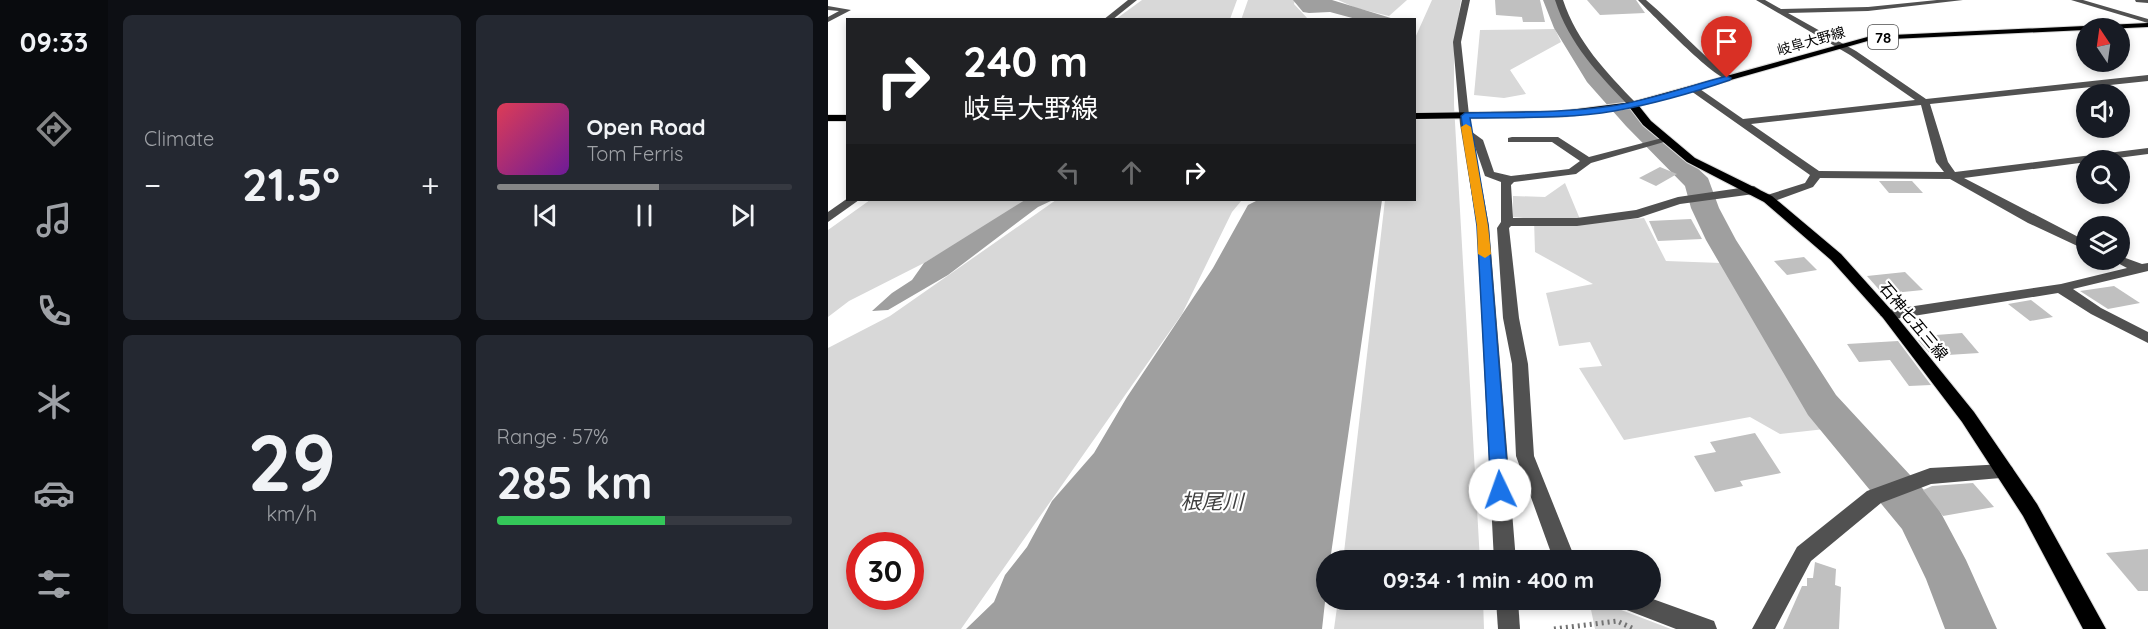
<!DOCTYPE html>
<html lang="en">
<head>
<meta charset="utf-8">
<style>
  body { margin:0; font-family:Quicksand,"Noto Sans JP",sans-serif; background:#242831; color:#f1f3f6; height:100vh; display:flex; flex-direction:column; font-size:22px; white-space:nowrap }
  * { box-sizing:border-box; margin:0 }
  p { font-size:20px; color:#9ea1a6 }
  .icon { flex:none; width:33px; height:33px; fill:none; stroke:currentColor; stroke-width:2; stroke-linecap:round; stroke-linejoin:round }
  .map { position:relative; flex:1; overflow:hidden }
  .sheet { display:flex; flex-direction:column; gap:15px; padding:15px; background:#0d0f14; width:720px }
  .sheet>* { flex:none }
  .banner { position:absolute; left:18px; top:18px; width:570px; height:183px; border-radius:0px; box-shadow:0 3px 9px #0003; background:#202124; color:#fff; overflow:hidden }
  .needle { width:39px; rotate:347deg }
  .fabs { position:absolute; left:1248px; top:18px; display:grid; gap:12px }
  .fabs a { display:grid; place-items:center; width:54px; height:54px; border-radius:50%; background:#171b24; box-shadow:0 3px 9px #0003; font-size:30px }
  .speed { position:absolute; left:18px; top:532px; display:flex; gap:12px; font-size:30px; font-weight:700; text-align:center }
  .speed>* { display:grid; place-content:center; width:78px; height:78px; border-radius:50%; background:#171b24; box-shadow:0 3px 9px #0003; line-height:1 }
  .speed .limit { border:9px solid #d22; background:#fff; color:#111 }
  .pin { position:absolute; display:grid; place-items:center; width:51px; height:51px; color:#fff; margin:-62px -26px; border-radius:50% 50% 50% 0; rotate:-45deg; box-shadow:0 0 6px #0007 }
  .pin .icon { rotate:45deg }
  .me { position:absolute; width:66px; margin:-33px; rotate:357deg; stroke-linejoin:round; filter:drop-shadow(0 0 4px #0008) }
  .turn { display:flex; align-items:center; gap:21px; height:126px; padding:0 18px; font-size:27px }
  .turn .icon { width:78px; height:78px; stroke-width:2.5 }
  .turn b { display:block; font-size:42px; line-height:51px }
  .lanes { display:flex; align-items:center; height:57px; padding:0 18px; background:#0003; justify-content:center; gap:30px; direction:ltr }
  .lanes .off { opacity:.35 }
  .big { font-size:45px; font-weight:800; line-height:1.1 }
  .sheet .card { flex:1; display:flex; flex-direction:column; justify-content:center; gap:9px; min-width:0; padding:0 21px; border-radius:9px; background:#242831 }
  .sheet .dial { align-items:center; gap:0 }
  .dial b { font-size:78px; line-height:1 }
  .song { display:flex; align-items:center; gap:18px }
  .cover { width:72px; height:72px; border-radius:9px; background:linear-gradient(135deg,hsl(350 70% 55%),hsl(280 70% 35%)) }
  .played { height:6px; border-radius:3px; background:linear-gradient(90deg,#858687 55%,#363941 55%) }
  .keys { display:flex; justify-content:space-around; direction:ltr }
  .heat { display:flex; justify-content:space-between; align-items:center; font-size:33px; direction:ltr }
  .charge { height:9px; border-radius:4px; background:linear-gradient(90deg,#34c759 57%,#363941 0) }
  .sheet .tiles { flex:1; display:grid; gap:15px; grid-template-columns:repeat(2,1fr) }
  .trip { position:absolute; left:488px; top:550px; width:345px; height:60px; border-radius:30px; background:#171b24; box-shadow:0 3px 9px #0003; font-weight:800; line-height:60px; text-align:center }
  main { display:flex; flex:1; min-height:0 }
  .menu { display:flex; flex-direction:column; width:108px; justify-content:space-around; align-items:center; background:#090b0e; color:#9ea1a6 }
  .menu .icon { width:42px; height:42px }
  .menu .selected { color:#858687 }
  .menu b { font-size:27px; color:#f1f3f6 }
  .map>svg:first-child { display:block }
</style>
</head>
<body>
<main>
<nav class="menu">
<b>09:33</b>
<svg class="icon selected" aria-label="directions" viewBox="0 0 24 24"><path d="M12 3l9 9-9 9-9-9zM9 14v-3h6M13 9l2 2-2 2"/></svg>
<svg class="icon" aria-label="music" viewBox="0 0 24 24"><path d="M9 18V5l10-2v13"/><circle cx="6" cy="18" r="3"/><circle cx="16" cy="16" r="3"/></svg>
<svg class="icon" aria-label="phone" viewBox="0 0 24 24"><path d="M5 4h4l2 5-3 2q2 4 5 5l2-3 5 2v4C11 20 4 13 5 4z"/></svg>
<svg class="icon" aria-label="climate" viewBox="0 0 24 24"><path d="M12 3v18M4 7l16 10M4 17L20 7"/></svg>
<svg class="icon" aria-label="car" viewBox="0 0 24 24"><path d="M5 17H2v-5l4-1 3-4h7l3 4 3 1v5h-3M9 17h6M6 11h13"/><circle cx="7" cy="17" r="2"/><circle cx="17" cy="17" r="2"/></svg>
<svg class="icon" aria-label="filters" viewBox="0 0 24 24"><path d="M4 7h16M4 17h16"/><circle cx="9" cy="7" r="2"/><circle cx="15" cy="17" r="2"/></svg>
</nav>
<section class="sheet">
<div class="tiles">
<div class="card"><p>Climate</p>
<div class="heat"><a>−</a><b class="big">21.5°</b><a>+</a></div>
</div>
<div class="card">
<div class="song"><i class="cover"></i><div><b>Open Road</b><p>Tom Ferris</p></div></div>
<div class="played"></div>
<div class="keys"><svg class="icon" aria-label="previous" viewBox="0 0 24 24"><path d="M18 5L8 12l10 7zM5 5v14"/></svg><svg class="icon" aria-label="pause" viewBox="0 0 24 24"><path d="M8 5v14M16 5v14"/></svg><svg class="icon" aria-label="next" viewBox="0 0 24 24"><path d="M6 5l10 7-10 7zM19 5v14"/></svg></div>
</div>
<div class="card dial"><b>29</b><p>km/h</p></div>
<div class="card"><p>Range · 57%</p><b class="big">285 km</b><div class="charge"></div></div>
</div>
</section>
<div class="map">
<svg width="1320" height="629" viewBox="0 0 1320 629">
  <rect width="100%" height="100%" fill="#fff"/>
  <!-- green -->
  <g fill="#d8d8d8" fill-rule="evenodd">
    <path d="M314 0H409L402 19H288Z"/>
    <path d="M420 0H467L466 4 480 19 413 20Z"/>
    <path d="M510 0H579L561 16 528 8Z"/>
    <path d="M604 0H633L626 47V105L652 561H515L557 200H586L587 38Z"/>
    <path d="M727 29 733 42 682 70 698 94 676 98 646 95 652 30Z"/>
    <path d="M737 183 754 224 816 218 838 261 893 263 997 429 952 434 922 417 796 440 751 368 774 366 762 342 731 346 718 293 765 284 707 252 706 219 685 217V196L717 197Z"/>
    <path d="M42 200H203L96 263 21 301 0 317V230Z"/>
    <path d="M228 200H414L404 212 354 314 133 629H0V348L62 316ZM32 546H82V597H32Z"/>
    <path d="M510 600H655L656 629H506Z"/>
    <path d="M761 600H767L843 629H767Z"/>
  </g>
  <!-- water -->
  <g fill="#9f9f9f">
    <path d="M465 0H504L566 19H528L502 12 481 13 475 12Z"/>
    <path d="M197 200H225L210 207 120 275 60 310 44 311 64 293 84 280 96 263Z"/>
    <path d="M430 200H554L502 561H498V593L494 629H138L166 602 177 575 199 547 224 501 266 453 299 397 385 268 420 205Z"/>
  </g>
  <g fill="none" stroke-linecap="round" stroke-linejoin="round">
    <!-- river -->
    <path fill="#9f9f9f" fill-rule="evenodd" d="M715 0H731L744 28 774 73 815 117 880 178 891 208 908 240 1008 395 1107 502 1138 560 1169 629H1117L1098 579 1074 529 980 415 878 240 863 208 857 186 798 126 759 82 726 28Z"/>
  </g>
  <!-- building -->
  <g fill="#c0c0c0">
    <path d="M667 0H712L717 22H695L694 17 668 15Z"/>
    <path d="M759 0H808L817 13 772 15Z"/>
    <path d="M832 167 849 174 828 186 811 178Z"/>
    <path d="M1051 181H1084L1095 193H1061Z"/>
    <path d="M863 219 874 239 830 241 821 221Z"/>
    <path d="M976 257 989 270 959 275 946 261Z"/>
    <path d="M1077 272 1095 290 1055 294 1039 276Z"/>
    <path d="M1286 286 1312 303 1280 309 1252 291Z"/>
    <path d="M1203 300 1225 317 1202 321 1180 304Z"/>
    <path d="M1134 333 1151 353 1104 356 1090 340 1098 339 1095 336Z"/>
    <path d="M1070 341 1103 385 1081 386 1062 360 1031 362 1019 344Z"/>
    <path d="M927 433 953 473 912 481 915 486 887 492 866 456 888 452 882 442Z"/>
    <path d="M1145 483 1166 507 1115 516 1095 490 1104 486Z"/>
    <path d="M1320 549V591H1310L1278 553Z"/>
    <path d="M987 562 1008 569 1007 585 1013 587 1011 629H955L974 586H979V578H985Z"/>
  </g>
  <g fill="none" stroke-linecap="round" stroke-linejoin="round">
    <defs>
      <g id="major">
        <path d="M1320 23V27L1043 40 811 106 823 121 867 158 944 196 1013 254 1065 312 1146 412 1209 504 1278 629H1255L1195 516 1134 422 1055 318 1003 260 936 202 859 162 815 125 802 108 734 117 586 119V113L734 111 804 102 1043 36Z"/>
        <rect x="0" y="115" width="20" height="6"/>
      </g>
    </defs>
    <!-- major casing -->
    <use href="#major" stroke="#dbdbdb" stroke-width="2"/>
    <!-- path -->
    <path stroke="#737373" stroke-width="5" stroke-dasharray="2 4" stroke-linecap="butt" d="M726 629 789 621 806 629"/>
    <!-- minor -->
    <g fill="#515151" fill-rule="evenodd">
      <path d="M300 0H309L284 20H275Z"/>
      <path d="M634 0H642L633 42 642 124 644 132 655 140 666 172 683 176 741 169 752 161 724 142H680V138L684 137H730L761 157 838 137 843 140 763 163 748 174 686 182 683 185 685 218H749L808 210 850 197 926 186 932 190 926 194 852 204 810 218 749 226H683L681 228 691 318 700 364 706 456 748 561H726L688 456 684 364 675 318 669 228 673 222V182L657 176 646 144 661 226 688 561H666L649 226 632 124 625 42Z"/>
      <path d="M727 0H735C749 42 778 72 808 103V107H802C771 75 741 44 727 0Z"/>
      <path d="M810 0H818C847 24 871 54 902 76V80C888 81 824 14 810 0Z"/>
      <path d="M928 0H937L953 9 1040 7 1109 0H1135L1040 11 960 13 1028 51 1098 99 1320 75V81L1102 104 1120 162 1127 172 1320 148V154L1136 178 1258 241V250L1200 223 1122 179 992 178 985 187 944 202H936V196L977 183 982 175 863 91V87H869L915 119 1087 100 1022 55ZM1093 105 1108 162 1116 172 991 171 923 124Z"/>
      <path d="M1243 0H1255L1320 19V23Z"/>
      <path d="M1307 0H1320V3L1308 2Z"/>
      <path d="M0 6 23 10 0 22V17L11 11 0 10Z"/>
      <path d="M20 198 31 200 0 222V212Z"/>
      <path d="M1292 256 1314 264 1320 263V271L1245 289 1273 308 1320 332V343L1263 314 1230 293 1060 320 1052 315 1060 310 1233 284 1299 268 1284 260H1292Z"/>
      <path d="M1177 464 1184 467 1186 472 1184 477 1103 484 1053 503 983 561 947 629H924L969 547 1039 491 1102 468Z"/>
      <path d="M822 598 886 621 889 629H848L791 607 788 600H822Z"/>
      <path d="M668 600H690L692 629H670Z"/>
    </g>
    <!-- major -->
    <use href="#major" fill="#000" fill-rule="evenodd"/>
  </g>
  <!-- route -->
  <path fill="#1a73e8" stroke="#114b97" stroke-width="1.5" d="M899 76 903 78 902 80C864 93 825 104 786 111 739 119 690 117 642 118L660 226 681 490 679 495 672 498 666 495 663 490 649 226 633 116 637 113C686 112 735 113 784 106 823 100 861 86 899 76Z"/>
  <!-- slow -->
  <path fill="#f59e0b" d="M638 124 643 127 660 226 663 254 657 258 650 254 649 226 633 127Z"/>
  <g text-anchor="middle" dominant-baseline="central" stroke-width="4.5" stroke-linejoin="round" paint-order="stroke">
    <!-- far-street labels -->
    <g font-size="14" fill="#000" stroke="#fff">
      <text transform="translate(983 41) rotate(-16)">岐阜大野線</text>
    </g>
    <!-- shield labels -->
    <rect fill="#fff" stroke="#4c4c4c" stroke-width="1.5" x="1040" y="25" width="30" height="24" rx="4.5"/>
    <g font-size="15" font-weight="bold" fill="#000">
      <text x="1055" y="37">78</text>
    </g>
    <!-- street labels -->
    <g font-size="16" fill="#000" stroke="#fff">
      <text transform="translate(1086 321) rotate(50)">石神七五三線</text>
    </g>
    <!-- near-water labels -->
    <g font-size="21" font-style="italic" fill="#404040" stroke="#fff">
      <text x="384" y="501">根尾川</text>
    </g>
  </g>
</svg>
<div class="fabs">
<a><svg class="needle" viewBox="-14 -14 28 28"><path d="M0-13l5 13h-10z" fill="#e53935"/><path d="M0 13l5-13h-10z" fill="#9ea1a6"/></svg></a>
<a><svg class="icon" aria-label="sound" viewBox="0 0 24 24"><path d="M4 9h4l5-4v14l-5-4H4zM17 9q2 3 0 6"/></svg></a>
<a><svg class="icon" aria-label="search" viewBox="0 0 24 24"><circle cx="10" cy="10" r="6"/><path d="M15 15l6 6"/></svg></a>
<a><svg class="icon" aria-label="layers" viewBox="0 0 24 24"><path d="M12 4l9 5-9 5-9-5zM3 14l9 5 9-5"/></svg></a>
</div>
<div class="speed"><div class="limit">30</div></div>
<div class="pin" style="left:899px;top:78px;background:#d93025"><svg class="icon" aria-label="arrive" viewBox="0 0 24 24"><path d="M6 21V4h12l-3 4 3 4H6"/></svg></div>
<svg class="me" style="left:672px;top:490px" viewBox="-20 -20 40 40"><circle r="19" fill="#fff"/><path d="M0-13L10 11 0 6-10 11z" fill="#1a73e8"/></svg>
<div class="trip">09:34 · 1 min · 400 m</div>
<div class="banner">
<div class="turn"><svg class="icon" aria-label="right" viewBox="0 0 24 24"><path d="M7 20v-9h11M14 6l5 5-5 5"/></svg><div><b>240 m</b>岐阜大野線</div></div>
<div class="lanes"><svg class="icon off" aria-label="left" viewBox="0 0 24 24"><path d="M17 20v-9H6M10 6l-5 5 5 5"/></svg><svg class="icon off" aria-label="ahead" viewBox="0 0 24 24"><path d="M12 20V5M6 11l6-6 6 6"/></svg><svg class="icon" aria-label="right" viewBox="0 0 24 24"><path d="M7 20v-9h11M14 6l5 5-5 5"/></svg></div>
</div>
</div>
</main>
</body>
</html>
